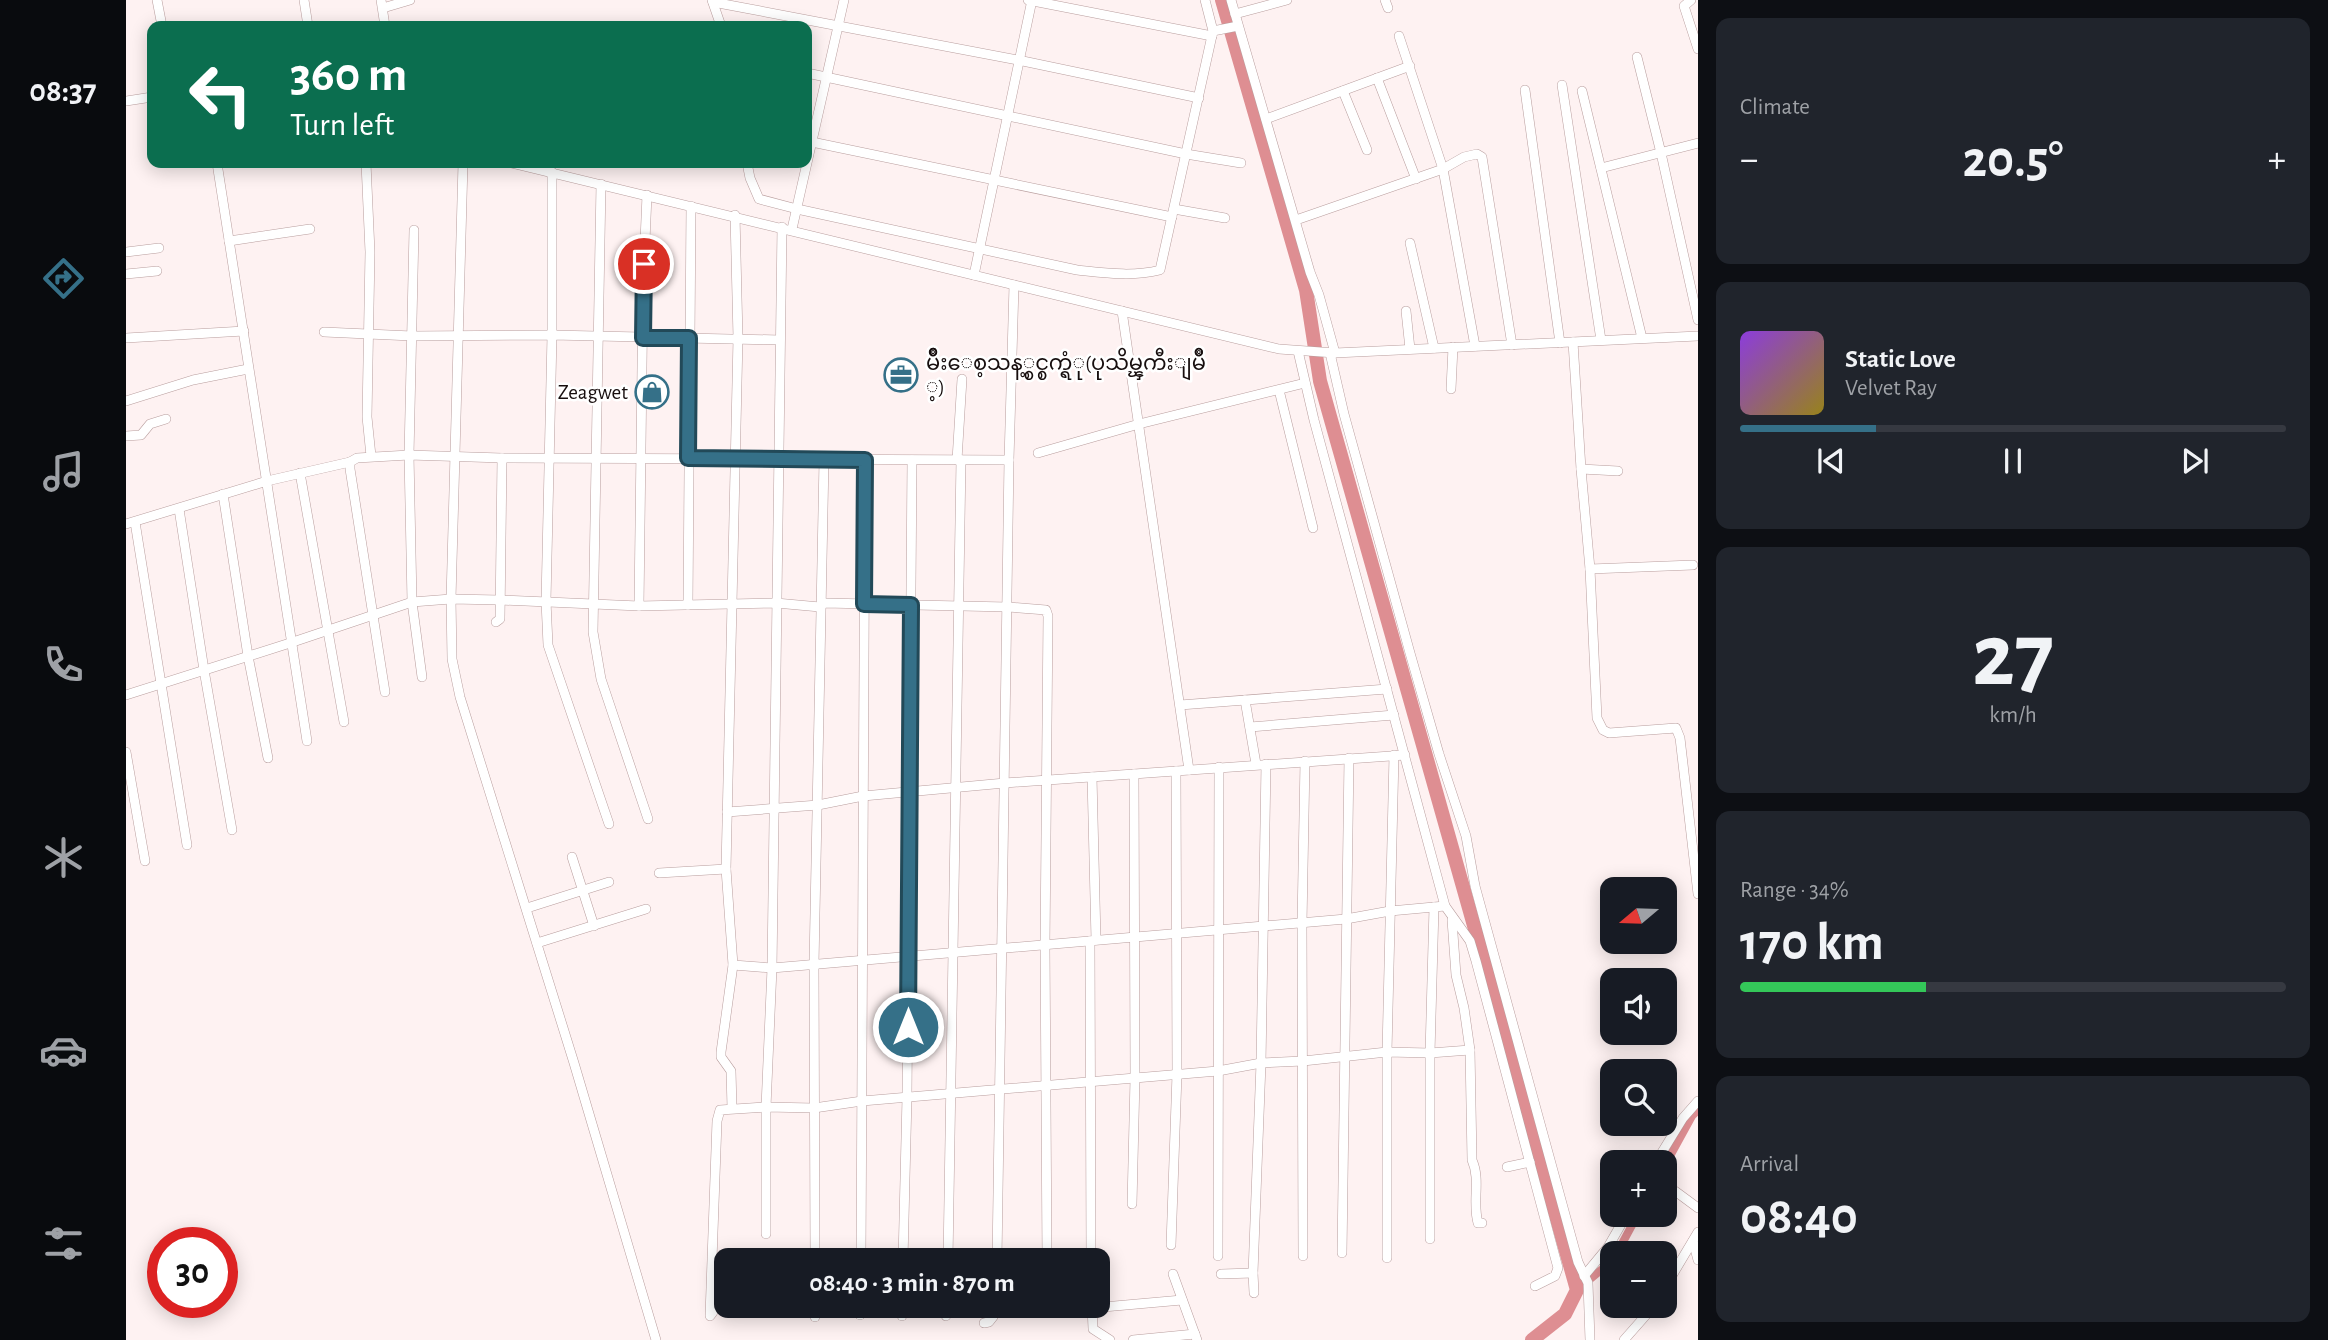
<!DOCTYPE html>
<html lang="en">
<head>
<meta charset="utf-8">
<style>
  body { margin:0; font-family:"Alegreya Sans","Noto Sans Myanmar",sans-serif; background:#20242c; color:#f1f3f6; height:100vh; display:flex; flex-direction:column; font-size:26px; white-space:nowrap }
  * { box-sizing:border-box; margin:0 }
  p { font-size:23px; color:#9ea1a6 }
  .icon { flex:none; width:38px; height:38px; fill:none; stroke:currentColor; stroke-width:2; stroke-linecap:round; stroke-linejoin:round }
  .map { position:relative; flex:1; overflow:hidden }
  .sheet { display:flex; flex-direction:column; gap:18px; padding:18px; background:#0d0f14; width:630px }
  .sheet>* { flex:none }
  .hud { position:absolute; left:21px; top:21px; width:665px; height:147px; border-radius:14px; box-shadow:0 4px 18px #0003; background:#0b6e4f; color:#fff; overflow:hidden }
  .needle { width:46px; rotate:251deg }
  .fabs { position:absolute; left:1474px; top:877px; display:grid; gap:14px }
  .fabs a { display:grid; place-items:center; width:77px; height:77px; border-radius:14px; background:#171b24; box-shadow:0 4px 18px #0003; font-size:35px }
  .speed { position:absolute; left:21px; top:1227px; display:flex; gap:14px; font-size:35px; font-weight:700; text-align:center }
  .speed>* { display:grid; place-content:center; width:91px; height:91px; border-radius:50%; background:#171b24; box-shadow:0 4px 18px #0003; line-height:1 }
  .speed .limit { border:10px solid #d22; background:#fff; color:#111 }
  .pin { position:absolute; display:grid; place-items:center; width:60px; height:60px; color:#fff; margin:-30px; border:4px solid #fff; border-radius:50%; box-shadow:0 2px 7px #0007 }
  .me { position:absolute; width:77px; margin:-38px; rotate:0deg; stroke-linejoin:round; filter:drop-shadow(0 0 5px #0008) }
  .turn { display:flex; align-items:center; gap:24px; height:147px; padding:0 28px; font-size:32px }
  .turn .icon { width:91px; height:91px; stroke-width:2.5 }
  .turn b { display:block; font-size:49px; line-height:60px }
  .big { font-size:52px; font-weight:700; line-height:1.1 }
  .sheet .card { flex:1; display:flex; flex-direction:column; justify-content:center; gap:10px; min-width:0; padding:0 24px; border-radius:14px; background:#20242c }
  .sheet .dial { align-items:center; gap:0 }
  .dial b { font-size:91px; line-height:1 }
  .song { display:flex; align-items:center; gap:21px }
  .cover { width:84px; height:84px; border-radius:10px; background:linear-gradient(135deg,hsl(270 70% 55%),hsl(50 70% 35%)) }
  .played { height:7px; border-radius:4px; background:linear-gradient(90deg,#357088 25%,#363941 25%) }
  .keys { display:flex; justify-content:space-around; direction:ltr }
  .heat { display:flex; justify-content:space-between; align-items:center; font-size:38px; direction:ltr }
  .charge { height:10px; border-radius:5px; background:linear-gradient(90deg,#34c759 34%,#363941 0) }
  .trip { position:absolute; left:588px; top:1248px; width:396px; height:70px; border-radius:14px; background:#171b24; box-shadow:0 4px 18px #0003; font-weight:700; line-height:70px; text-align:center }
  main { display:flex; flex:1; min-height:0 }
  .tabs { display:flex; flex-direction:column; width:126px; justify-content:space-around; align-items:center; background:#090b0e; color:#9ea1a6 }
  .tabs .icon { width:49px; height:49px }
  .tabs .current { color:#357088 }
  .tabs b { font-size:32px; color:#f1f3f6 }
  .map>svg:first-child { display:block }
</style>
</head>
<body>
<main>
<nav class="tabs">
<b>08:37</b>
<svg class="icon current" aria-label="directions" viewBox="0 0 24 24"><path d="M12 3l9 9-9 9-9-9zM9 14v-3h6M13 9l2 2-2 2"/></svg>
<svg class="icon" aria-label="music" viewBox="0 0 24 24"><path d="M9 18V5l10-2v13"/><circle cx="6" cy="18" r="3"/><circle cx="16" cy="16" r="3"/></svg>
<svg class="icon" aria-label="phone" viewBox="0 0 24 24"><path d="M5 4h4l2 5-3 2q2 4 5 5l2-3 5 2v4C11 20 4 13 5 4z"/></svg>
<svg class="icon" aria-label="climate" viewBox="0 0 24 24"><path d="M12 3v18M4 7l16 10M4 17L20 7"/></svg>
<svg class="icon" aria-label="car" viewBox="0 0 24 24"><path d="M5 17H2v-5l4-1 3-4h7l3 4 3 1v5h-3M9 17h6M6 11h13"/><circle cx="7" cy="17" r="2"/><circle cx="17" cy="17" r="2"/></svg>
<svg class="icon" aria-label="filters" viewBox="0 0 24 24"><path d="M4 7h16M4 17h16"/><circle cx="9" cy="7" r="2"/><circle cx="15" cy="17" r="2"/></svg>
</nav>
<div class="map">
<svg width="1572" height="1340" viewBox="0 0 1572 1340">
  <rect width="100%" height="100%" fill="#fef2f2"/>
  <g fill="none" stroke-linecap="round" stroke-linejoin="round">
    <!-- canal -->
    <g stroke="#de8e92" stroke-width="8">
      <path d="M1538 1167 1566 1116 1572 1110"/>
      <path d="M1491 1253 1512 1214"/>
      <path d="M1451 1290 1486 1261"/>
    </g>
    <!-- river -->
    <path stroke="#de8e92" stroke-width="14" d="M1096 0 1180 290 1194 381 1451 1290 1439 1314 1406 1340"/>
    <defs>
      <g id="minor">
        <path d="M31 0 36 26"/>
        <path d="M178 0 182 26"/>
        <path d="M255 0 259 26"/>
        <path d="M586 0 595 26"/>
        <path d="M902 0 1086 36"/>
        <path d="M1105 0 1184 272 1193 295 1209 353"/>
        <path d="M1259 0 1262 8"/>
        <path d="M1565 0 1558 6 1572 49"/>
        <path d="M587 2 892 60 1073 98"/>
        <path d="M257 8 284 0"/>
        <path d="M1109 14 1161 0"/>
        <path d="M1087 31 1112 26"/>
        <path d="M1511 57 1535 153 1572 320"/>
        <path d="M681 73 1060 154 1115 163"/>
        <path d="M1251 78 1290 179"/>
        <path d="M1436 85 1475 340"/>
        <path d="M1399 90 1434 343"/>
        <path d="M1217 91 1241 150"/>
        <path d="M1456 91 1516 338"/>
        <path d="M0 101 26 97"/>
        <path d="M1140 119 1284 66"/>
        <path d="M681 141 1046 217"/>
        <path d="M91 163 181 741"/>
        <path d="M240 163 244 252 241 417 245 456"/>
        <path d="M337 163 325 599 326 659 334 697 448 1063 530 1340"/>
        <path d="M385 163 1153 349 1209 353 1572 336"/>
        <path d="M621 163 624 178 633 199 671 209 951 270C980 273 1006 277 1034 270L1087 31 1079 0"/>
        <path d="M1475 168 1572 143"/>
        <path d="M426 172V335L420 601 422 645 483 824"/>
        <path d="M475 184 467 632 475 679 522 819"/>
        <path d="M1048 209 1099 218"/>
        <path d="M1170 220 1317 169 1273 36"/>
        <path d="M666 229 718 0"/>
        <path d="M288 230 283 455 286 602 296 677"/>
        <path d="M103 241 184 229"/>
        <path d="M1284 243 1308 348"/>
        <path d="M0 252 33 248"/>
        <path d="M0 274 31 271"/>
        <path d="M848 275 906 0"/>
        <path d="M996 311 1063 770"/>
        <path d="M1280 311 1284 349"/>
        <path d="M198 332 286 336 426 335 654 340"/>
        <path d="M0 338 118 331"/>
        <path d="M1447 342 1455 469 1464 569 1471 718 1477 730 1483 733 1550 728 1554 738 1572 894"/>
        <path d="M1349 346 1317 169 1338 157 1351 154 1356 157 1386 345"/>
        <path d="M1172 351 1188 420 1319 906 1344 941 1350 961 1432 1268 1429 1276 1409 1286"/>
        <path d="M1204 353 1218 414 1284 653 1313 754 1340 836 1349 886 1452 1262 1462 1283 1464 1340"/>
        <path d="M1325 389 1327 347"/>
        <path d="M1153 390 1187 528"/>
        <path d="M0 401 67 380 122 369"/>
        <path d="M0 436 15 435 24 424 40 419"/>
        <path d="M912 453 1013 424 1179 383"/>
        <path d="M831 460 836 379"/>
        <path d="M1455 469 1492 471"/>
        <path d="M174 473 218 722"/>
        <path d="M97 494 122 656 142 758"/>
        <path d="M53 509 78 670 106 830"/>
        <path d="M9 522 61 845"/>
        <path d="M0 524 141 481 224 462"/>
        <path d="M1464 569 1567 565"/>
        <path d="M562 605 565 206"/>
        <path d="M513 606 517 287 521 195"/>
        <path d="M370 622 374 619 376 458"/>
        <path d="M259 692 224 469V462L231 458 283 455 376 458 883 460"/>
        <path d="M0 695 164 643 286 602 325 599 374 600 513 606 650 603 694 607 698 603 882 607 920 610 922 616 919 945 921 1260"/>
        <path d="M1119 700 1130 764"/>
        <path d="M1054 705 1261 689"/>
        <path d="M1124 727 1268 715"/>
        <path d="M0 752 19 861"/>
        <path d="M966 777 970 940"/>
        <path d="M601 812 692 805 737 796 879 783 1279 755"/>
        <path d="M446 857 468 926"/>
        <path d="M533 873 600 869"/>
        <path d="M401 908 483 882"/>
        <path d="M1326 920 1330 975 1338 1008 1344 1050 1346 1160C1355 1180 1346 1202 1352 1223H1356"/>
        <path d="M964 941 965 1260"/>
        <path d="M411 943 520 909"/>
        <path d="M607 965 646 968 1220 919 1264 911 1319 906"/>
        <path d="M606 1108 605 1071 595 1057V1052L607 965 600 869 612 338 609 215"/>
        <path d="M1530 1162 1557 1118 1572 1101"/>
        <path d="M1381 1167 1404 1162"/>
        <path d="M1549 1191 1572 1208"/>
        <path d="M1006 1204 1009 1078 1008 774"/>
        <path d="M640 1234V1107L646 968 656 227"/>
        <path d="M1304 1239V1053L1308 907"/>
        <path d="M1567 1241 1572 1260"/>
        <path d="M1045 1245 1051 1074 1050 771"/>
        <path d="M1216 1253 1223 758"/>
        <path d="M1092 1256 1093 767"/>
        <path d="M1177 1256 1176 923 1179 761"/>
        <path d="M1261 1258V1052L1268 755"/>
        <path d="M689 1260 688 964 698 460"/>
        <path d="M735 1260 739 460"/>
        <path d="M777 1260 781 1097 786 460"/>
        <path d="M822 1260 835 460"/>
        <path d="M871 1260 883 460 888 285"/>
        <path d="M1047 1274 1071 1340"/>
        <path d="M1095 1274 1127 1273"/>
        <path d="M1458 1276 1482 1247 1501 1214"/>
        <path d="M1538 1289 1572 1232"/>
        <path d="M1128 1293 1127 1273 1135 1063 1140 764"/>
        <path d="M689 1306V1317"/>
        <path d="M966 1306 967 1329 984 1340"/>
        <path d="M966 1308 1056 1300"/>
        <path d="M587 1312 584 1316 591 1121 594 1110 640 1107 688 1108 736 1101 1092 1071 1135 1063 1177 1061 1261 1052 1304 1053 1344 1050"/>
        <path d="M734 1315V1306"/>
        <path d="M776 1316V1306"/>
        <path d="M820 1316 821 1306"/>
        <path d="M858 1323 863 1322 867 1317 868 1306"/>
        <path d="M1007 1340 1069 1334"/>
        <path d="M1498 1340 1528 1306"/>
      </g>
    </defs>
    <!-- minor casing -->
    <use href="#minor" stroke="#b99e9e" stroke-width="10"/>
    <!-- minor -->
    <use href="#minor" stroke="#fff" stroke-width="9"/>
  </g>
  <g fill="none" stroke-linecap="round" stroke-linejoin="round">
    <defs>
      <path id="route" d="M518 264 517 338H563L562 458 739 460 738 604 785 605 782 1027"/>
    </defs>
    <!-- route casing -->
    <use href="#route" stroke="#224958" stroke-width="18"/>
    <!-- route -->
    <use href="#route" stroke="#357088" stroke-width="12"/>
  </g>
  <!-- icons -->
  <defs>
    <symbol id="office-ring" viewBox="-11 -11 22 22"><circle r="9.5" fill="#fff" stroke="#357088" stroke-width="1.5"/><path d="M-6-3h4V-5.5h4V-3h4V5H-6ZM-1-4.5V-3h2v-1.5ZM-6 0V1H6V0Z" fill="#357088"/></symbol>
    <symbol id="shop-ring" viewBox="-11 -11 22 22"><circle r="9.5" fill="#fff" stroke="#357088" stroke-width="1.5"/><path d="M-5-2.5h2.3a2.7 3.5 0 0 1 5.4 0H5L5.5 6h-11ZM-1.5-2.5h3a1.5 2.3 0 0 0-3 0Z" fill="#357088"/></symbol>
  </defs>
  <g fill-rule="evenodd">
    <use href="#office-ring" x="756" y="356" width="38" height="38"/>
    <use href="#shop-ring" x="507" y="373" width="38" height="38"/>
  </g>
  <g text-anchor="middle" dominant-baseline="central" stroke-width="5" stroke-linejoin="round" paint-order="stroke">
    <!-- poi labels -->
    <g font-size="21" fill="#170e0e" stroke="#fff" text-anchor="start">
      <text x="800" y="363">မ်ိဳးေစ့သန့္စင္စက္ရံု(ပုသိမ္ၾကီးျမိဳ<tspan x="800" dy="24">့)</tspan></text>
      <text x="502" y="392" text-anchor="end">Zeagwet</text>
    </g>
  </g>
</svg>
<div class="fabs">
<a><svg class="needle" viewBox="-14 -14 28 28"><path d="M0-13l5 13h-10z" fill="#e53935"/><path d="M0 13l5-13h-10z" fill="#9ea1a6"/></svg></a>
<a><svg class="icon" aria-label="sound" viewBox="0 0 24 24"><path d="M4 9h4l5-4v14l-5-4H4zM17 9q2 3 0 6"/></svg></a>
<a><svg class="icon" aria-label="search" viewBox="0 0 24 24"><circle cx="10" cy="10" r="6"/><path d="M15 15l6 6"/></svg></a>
<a>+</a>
<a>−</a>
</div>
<div class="speed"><div class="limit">30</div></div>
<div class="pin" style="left:518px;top:264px;background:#d93025"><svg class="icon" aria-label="arrive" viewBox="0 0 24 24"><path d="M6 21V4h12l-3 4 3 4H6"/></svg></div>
<svg class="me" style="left:782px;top:1027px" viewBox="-20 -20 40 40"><circle r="17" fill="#357088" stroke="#fff" stroke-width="3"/><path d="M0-11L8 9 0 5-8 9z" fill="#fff"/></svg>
<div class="trip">08:40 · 3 min · 870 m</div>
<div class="hud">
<div class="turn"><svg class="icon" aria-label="left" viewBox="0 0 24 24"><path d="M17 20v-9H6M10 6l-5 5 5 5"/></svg><div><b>360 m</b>Turn left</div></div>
</div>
</div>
<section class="sheet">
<div class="card"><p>Climate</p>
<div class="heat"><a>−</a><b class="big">20.5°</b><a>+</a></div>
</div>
<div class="card">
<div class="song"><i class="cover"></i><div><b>Static Love</b><p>Velvet Ray</p></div></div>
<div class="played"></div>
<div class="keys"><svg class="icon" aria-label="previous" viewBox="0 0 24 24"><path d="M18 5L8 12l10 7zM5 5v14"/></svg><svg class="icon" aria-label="pause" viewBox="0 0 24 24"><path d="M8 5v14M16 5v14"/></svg><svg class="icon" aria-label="next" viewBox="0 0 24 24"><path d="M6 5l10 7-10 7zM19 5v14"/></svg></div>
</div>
<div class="card dial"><b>27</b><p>km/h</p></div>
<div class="card"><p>Range · 34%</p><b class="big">170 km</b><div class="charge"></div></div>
<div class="card"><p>Arrival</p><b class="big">08:40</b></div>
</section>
</main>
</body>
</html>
